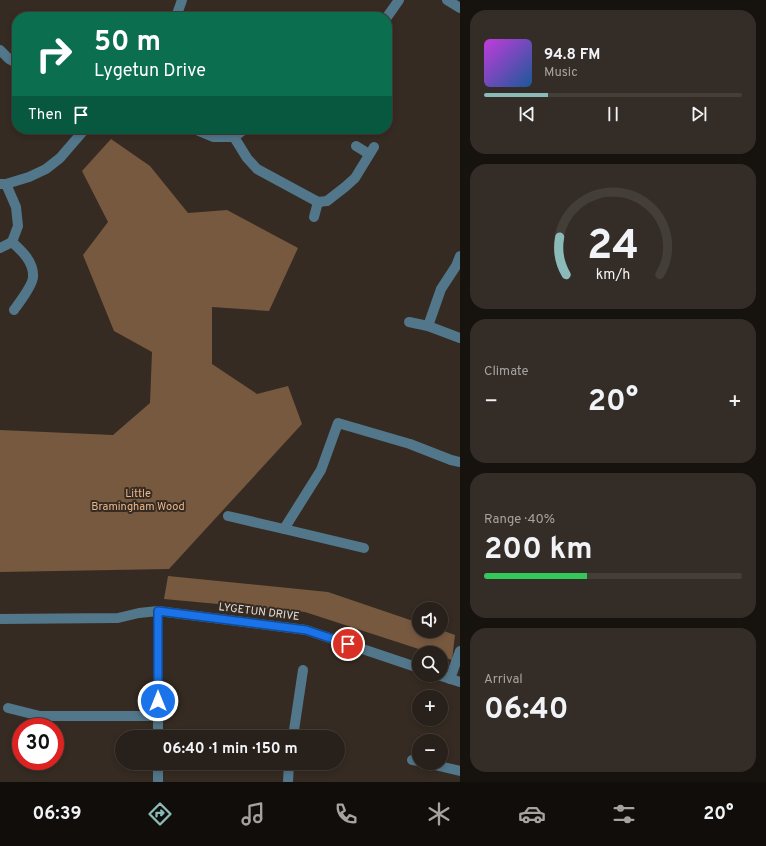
<!DOCTYPE html>
<html lang="en">
<head>
<meta charset="utf-8">
<style>
  body { margin:0; font-family:Overpass,sans-serif; background:#342d27; color:#f1f3f6; height:100vh; display:flex; flex-direction:column; font-size:15px; white-space:nowrap }
  * { box-sizing:border-box; margin:0 }
  p { font-size:13px; color:#a5a3a2 }
  .icon { flex:none; width:22px; height:22px; fill:none; stroke:currentColor; stroke-width:2; stroke-linecap:round; stroke-linejoin:round }
  .map { position:relative; flex:1; overflow:hidden }
  .drawer { display:flex; flex-direction:column; gap:10px; padding:10px; background:#16120e; width:306px }
  .drawer>* { flex:none }
  .banner { position:absolute; left:12px; top:12px; width:380px; height:122px; border-radius:16px; box-shadow:0 2px 6px #0003,0 0 0 1px #443e39; background:#0b6e4f; color:#fff; overflow:hidden }
  .tools { position:absolute; left:412px; top:602px; display:grid; gap:8px }
  .tools a { display:grid; place-items:center; width:36px; height:36px; border-radius:50%; background:#28201a; box-shadow:0 2px 6px #0003,0 0 0 1px #443e39; font-size:20px }
  .speed { position:absolute; left:12px; top:718px; display:flex; gap:8px; font-size:20px; font-weight:700; text-align:center }
  .speed>* { display:grid; place-content:center; width:52px; height:52px; border-radius:50%; background:#28201a; box-shadow:0 2px 6px #0003,0 0 0 1px #443e39; line-height:1 }
  .speed .limit { border:6px solid #d22; background:#fff; color:#111 }
  .pin { position:absolute; display:grid; place-items:center; width:34px; height:34px; color:#fff; margin:-17px; border:2px solid #fff; border-radius:50%; box-shadow:0 1px 4px #0007 }
  .me { position:absolute; width:44px; margin:-22px; rotate:0deg; stroke-linejoin:round; filter:drop-shadow(0 0 3px #0008) }
  .turn { display:flex; align-items:center; gap:14px; height:84px; padding:0 16px; font-size:18px }
  .turn .icon { width:52px; height:52px; stroke-width:2.5 }
  .turn b { display:block; font-size:28px; line-height:34px }
  .then { display:flex; align-items:center; height:38px; padding:0 16px; background:#0003; gap:8px; font-size:15px }
  .big { font-size:30px; font-weight:700; line-height:1.1 }
  .drawer .widget { flex:1; display:flex; flex-direction:column; justify-content:center; gap:6px; min-width:0; padding:0 14px; border-radius:16px; background:#342d27 }
  .drawer .dial { align-items:center; gap:0 }
  .dial svg { height:104px; overflow:visible; fill:none; stroke:#443e39; stroke-width:7; stroke-linecap:round; text-anchor:middle }
  .dial text { fill:#f1f3f6; stroke:none }
  .song { display:flex; align-items:center; gap:12px }
  .cover { width:48px; height:48px; border-radius:6px; background:linear-gradient(135deg,hsl(290 70% 55%),hsl(210 70% 35%)) }
  .played { height:4px; border-radius:2px; background:linear-gradient(90deg,#8bbbb9 25%,#443e39 25%) }
  .keys { display:flex; justify-content:space-around; direction:ltr }
  .heat { display:flex; justify-content:space-between; align-items:center; font-size:22px; direction:ltr }
  .charge { height:6px; border-radius:3px; background:linear-gradient(90deg,#34c759 40%,#443e39 0) }
  .trip { position:absolute; left:115px; top:730px; width:230px; height:40px; border-radius:20px; background:#28201a; box-shadow:0 2px 6px #0003,0 0 0 1px #443e39; font-weight:700; line-height:40px; text-align:center }
  .menu { display:flex; height:64px; justify-content:space-around; align-items:center; background:#100d0a; color:#a5a3a2 }
  .menu .icon { width:28px; height:28px }
  .menu .on { color:#8bbbb9 }
  .menu b { font-size:18px; color:#f1f3f6 }
  main { display:flex; flex:1; min-height:0 }
  .map>svg:first-child { display:block }
</style>
</head>
<body>
<main>
<div class="map">
<svg width="460" height="782" viewBox="0 0 460 782">
  <rect width="100%" height="100%" fill="#352b22"/>
  <!-- forest -->
  <g fill="#77593f">
    <path d="M111 139 150 166 188 213 227 210 298 248 269 311 212 307V364L257 394 288 386 302 424 169 569 0 572V430L113 435 150 403 152 352 114 331 83 255 108 222 82 171Z"/>
    <path d="M168 576 328 592 419 623V631H441V630L455 635 452 660 441 656V653H431L305 612 164 599Z"/>
  </g>
  <g fill="none" stroke-linecap="round" stroke-linejoin="round">
    <!-- minor -->
    <g stroke="#52778b" stroke-width="10">
      <path d="M447 0 460 8"/>
      <path d="M176 17 182 0"/>
      <path d="M387 17 399 0"/>
      <path d="M0 50 9 59 17 63"/>
      <path d="M194 129 213 137H234L245 129"/>
      <path d="M234 137 247 158 257 169 318 202 327 201 345 187 355 178 374 147"/>
      <path d="M356 146 369 154"/>
      <path d="M0 184H6L29 177 46 169 60 158 85 129"/>
      <path d="M6 184 16 207 18 226 12 242"/>
      <path d="M314 217 318 202"/>
      <path d="M0 248 12 242C22 251 34 262 33 277 33 285 19 303 14 310"/>
      <path d="M460 256 456 266 441 289 428 326 460 338"/>
      <path d="M409 322 428 326"/>
      <path d="M228 516 284 529"/>
      <path d="M364 548 284 529 321 470 338 423 410 444 451 460 460 462"/>
      <path d="M158 611V737"/>
      <path d="M0 619 118 618 139 613 158 611 306 630 419 668"/>
      <path d="M438 675 460 682"/>
      <path d="M450 679 460 651"/>
      <path d="M8 708 40 716H158"/>
      <path d="M293 737 303 670"/>
      <path d="M412 760 419 761"/>
      <path d="M426 763 460 771"/>
      <path d="M158 782V763"/>
      <path d="M288 782 289 763"/>
    </g>
  </g>
  <g fill="none" stroke-linecap="round" stroke-linejoin="round">
    <defs>
      <path id="route" d="M158 701V611L306 630 348 644"/>
    </defs>
    <!-- route casing -->
    <use href="#route" stroke="#114b97" stroke-width="10"/>
    <!-- route -->
    <use href="#route" stroke="#1a73e8" stroke-width="7"/>
  </g>
  <g text-anchor="middle" dominant-baseline="central" stroke-width="4" stroke-linejoin="round" paint-order="stroke">
    <!-- park labels -->
    <g font-size="11" fill="#eab588" stroke="#352b22">
      <text x="138" y="494">Little<tspan x="138" dy="13">Bramingham Wood</tspan></text>
    </g>
    <!-- street labels -->
    <g font-size="11" fill="#e4ddd7" stroke="#352b22">
      <text transform="translate(259 612) rotate(7)">LYGETUN DRIVE</text>
    </g>
  </g>
</svg>
<div class="tools">
<a><svg class="icon" aria-label="sound" viewBox="0 0 24 24"><path d="M4 9h4l5-4v14l-5-4H4zM17 9q2 3 0 6"/></svg></a>
<a><svg class="icon" aria-label="search" viewBox="0 0 24 24"><circle cx="10" cy="10" r="6"/><path d="M15 15l6 6"/></svg></a>
<a>+</a>
<a>−</a>
</div>
<div class="speed"><div class="limit">30</div></div>
<div class="pin" style="left:348px;top:644px;background:#d93025"><svg class="icon" aria-label="arrive" viewBox="0 0 24 24"><path d="M6 21V4h12l-3 4 3 4H6"/></svg></div>
<svg class="me" style="left:158px;top:701px" viewBox="-20 -20 40 40"><circle r="17" fill="#1a73e8" stroke="#fff" stroke-width="3"/><path d="M0-11L8 9 0 5-8 9z" fill="#fff"/></svg>
<div class="trip">06:40 · 1 min · 150 m</div>
<div class="banner">
<div class="turn"><svg class="icon" aria-label="right" viewBox="0 0 24 24"><path d="M7 20v-9h11M14 6l5 5-5 5"/></svg><div><b>50 m</b>Lygetun Drive</div></div>
<div class="then">Then<svg class="icon" aria-label="arrive" viewBox="0 0 24 24"><path d="M6 21V4h12l-3 4 3 4H6"/></svg></div>
</div>
</div>
<section class="drawer">
<div class="widget">
<div class="song"><i class="cover"></i><div><b>94.8 FM</b><p>Music</p></div></div>
<div class="played"></div>
<div class="keys"><svg class="icon" aria-label="previous" viewBox="0 0 24 24"><path d="M18 5L8 12l10 7zM5 5v14"/></svg><svg class="icon" aria-label="pause" viewBox="0 0 24 24"><path d="M8 5v14M16 5v14"/></svg><svg class="icon" aria-label="next" viewBox="0 0 24 24"><path d="M6 5l10 7-10 7zM19 5v14"/></svg></div>
</div>
<div class="widget dial"><svg viewBox="0 0 100 80">
<path d="M14 69A42 42 0 1 1 86 69"/>
<path d="M14 69A42 42 0 0 1 9 40" stroke="#8bbbb9"/>
<text x="50" y="56" font-size="32" font-weight="700">24</text>
<text x="50" y="72" font-size="11">km/h</text>
</svg></div>
<div class="widget"><p>Climate</p>
<div class="heat"><a>−</a><b class="big">20°</b><a>+</a></div>
</div>
<div class="widget"><p>Range · 40%</p><b class="big">200 km</b><div class="charge"></div></div>
<div class="widget"><p>Arrival</p><b class="big">06:40</b></div>
</section>
</main>
<nav class="menu">
<b>06:39</b>
<svg class="icon on" aria-label="directions" viewBox="0 0 24 24"><path d="M12 3l9 9-9 9-9-9zM9 14v-3h6M13 9l2 2-2 2"/></svg>
<svg class="icon" aria-label="music" viewBox="0 0 24 24"><path d="M9 18V5l10-2v13"/><circle cx="6" cy="18" r="3"/><circle cx="16" cy="16" r="3"/></svg>
<svg class="icon" aria-label="phone" viewBox="0 0 24 24"><path d="M5 4h4l2 5-3 2q2 4 5 5l2-3 5 2v4C11 20 4 13 5 4z"/></svg>
<svg class="icon" aria-label="climate" viewBox="0 0 24 24"><path d="M12 3v18M4 7l16 10M4 17L20 7"/></svg>
<svg class="icon" aria-label="car" viewBox="0 0 24 24"><path d="M5 17H2v-5l4-1 3-4h7l3 4 3 1v5h-3M9 17h6M6 11h13"/><circle cx="7" cy="17" r="2"/><circle cx="17" cy="17" r="2"/></svg>
<svg class="icon" aria-label="filters" viewBox="0 0 24 24"><path d="M4 7h16M4 17h16"/><circle cx="9" cy="7" r="2"/><circle cx="15" cy="17" r="2"/></svg>
<b>20°</b>
</nav>
</body>
</html>
